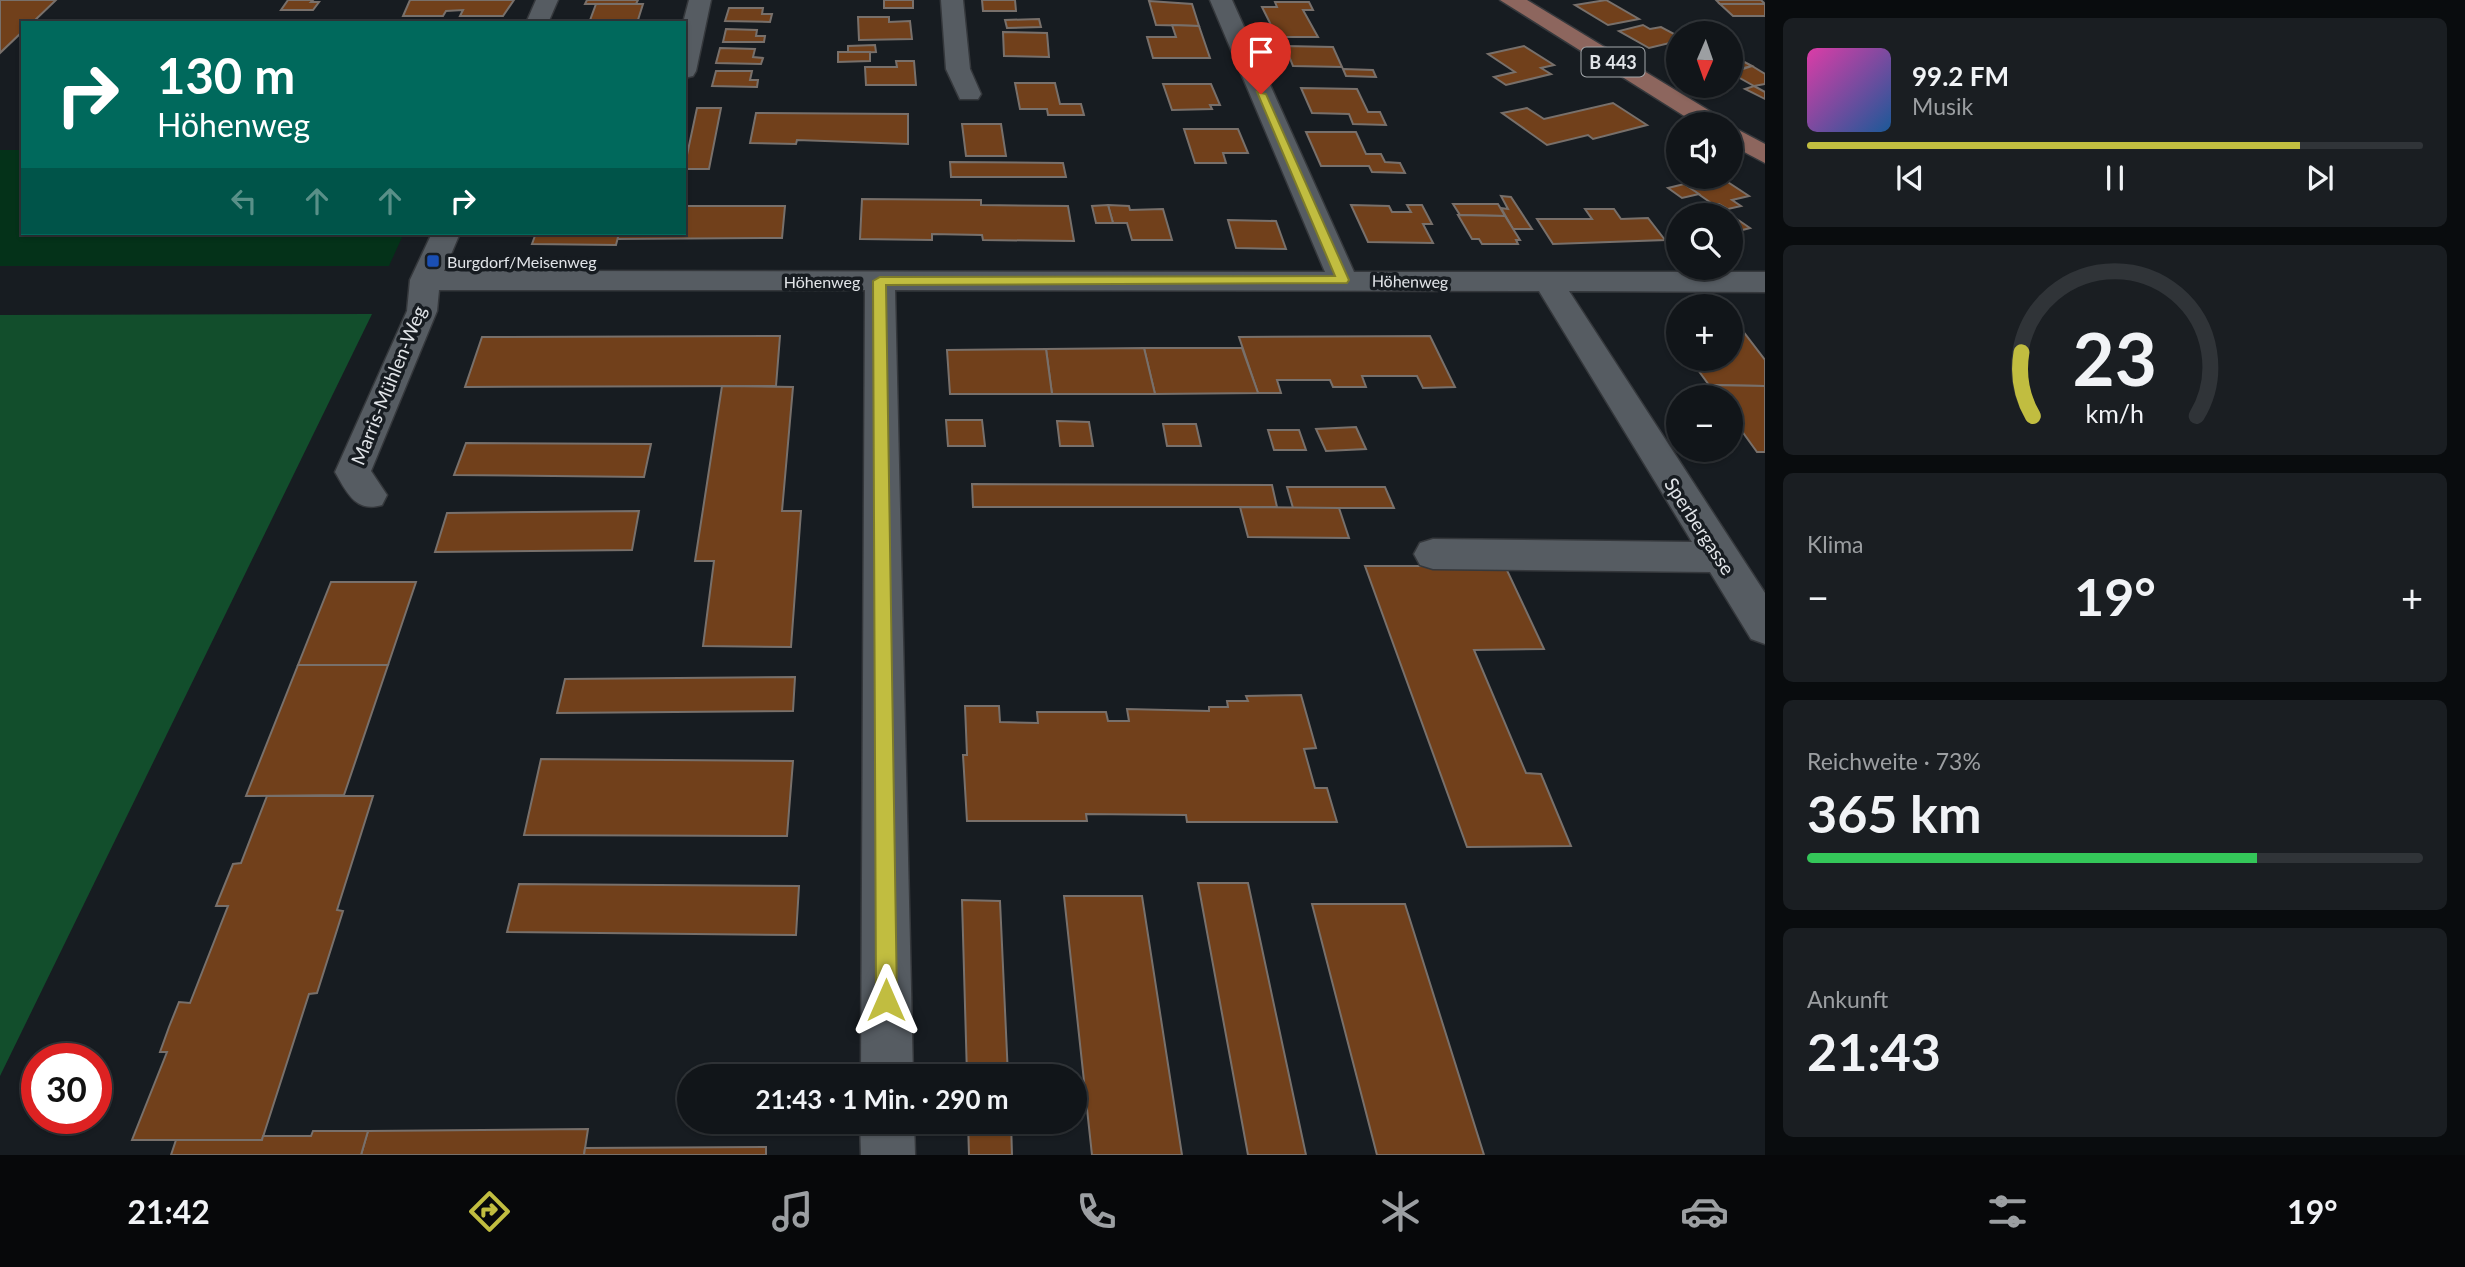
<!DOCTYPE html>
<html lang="de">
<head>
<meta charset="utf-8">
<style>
  body { margin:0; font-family:Lato,sans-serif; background:#1a1e22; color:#f1f3f6; height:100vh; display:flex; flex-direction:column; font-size:26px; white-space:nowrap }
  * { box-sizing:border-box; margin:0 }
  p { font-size:23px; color:#9c9fa2 }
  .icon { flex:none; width:38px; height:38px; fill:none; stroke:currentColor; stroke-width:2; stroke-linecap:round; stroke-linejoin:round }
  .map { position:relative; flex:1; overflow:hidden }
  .details { display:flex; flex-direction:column; gap:18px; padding:18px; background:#090c0e; width:700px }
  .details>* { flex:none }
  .guide { position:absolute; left:21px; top:21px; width:665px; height:214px; border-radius:0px; box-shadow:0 2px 5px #0004,0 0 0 2px #303438; background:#00695c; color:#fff; overflow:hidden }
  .needle { width:46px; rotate:182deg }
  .fabs { position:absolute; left:1666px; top:21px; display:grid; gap:14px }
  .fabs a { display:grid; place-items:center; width:77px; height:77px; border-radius:50%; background:#111519; box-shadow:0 2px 5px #0004,0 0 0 2px #303438; font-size:35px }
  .speed { position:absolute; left:21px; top:1043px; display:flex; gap:14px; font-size:35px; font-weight:700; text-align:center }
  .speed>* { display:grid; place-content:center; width:91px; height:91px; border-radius:50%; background:#111519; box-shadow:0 2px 5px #0004,0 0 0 2px #303438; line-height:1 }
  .speed .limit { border:10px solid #d22; background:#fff; color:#111 }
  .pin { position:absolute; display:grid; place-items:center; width:60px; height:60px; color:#fff; margin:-72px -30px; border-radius:50% 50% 50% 0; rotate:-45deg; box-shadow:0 0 7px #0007 }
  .pin .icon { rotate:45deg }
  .me { position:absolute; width:77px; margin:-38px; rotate:0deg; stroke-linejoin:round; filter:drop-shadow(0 0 5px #0008) }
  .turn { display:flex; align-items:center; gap:24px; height:147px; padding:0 21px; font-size:32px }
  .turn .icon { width:91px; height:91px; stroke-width:2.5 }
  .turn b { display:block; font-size:49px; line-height:60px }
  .lanes { display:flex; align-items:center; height:66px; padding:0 21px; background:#0003; justify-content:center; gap:35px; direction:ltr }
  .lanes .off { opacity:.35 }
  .big { font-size:52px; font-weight:700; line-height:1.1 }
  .details .tile { flex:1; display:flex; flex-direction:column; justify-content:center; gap:10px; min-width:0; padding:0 24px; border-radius:10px; background:#1a1e22 }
  .details .dial { align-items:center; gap:0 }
  .dial svg { height:182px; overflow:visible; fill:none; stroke:#303438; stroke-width:7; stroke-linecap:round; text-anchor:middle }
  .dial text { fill:#f1f3f6; stroke:none }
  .song { display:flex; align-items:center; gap:21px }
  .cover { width:84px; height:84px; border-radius:10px; background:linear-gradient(135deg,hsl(320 70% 55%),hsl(210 70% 35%)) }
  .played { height:7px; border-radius:4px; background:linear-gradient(90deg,#c1bd40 80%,#303438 80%) }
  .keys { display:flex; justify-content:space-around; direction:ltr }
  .heat { display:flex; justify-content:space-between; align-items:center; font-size:38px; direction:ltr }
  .charge { height:10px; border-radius:5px; background:linear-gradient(90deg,#34c759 73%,#303438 0) }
  .trip { position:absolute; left:677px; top:1064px; width:410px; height:70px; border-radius:35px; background:#111519; box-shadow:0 2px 5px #0004,0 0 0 2px #303438; font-weight:700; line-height:70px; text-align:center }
  .tabs { display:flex; height:112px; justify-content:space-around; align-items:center; background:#07080a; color:#9c9fa2 }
  .tabs .icon { width:49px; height:49px }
  .tabs .current { color:#c1bd40 }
  .tabs b { font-size:32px; color:#f1f3f6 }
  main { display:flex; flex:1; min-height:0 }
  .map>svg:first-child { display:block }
</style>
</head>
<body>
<main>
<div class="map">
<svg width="1765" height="1155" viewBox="0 0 1765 1155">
  <rect width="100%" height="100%" fill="#171c21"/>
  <!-- green -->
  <path fill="#043219" d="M0 150H23V233H404L389 266H0Z"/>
  <!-- forest -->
  <path fill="#124e2c" d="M372 314 0 1076V315Z"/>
  <!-- building -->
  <g fill="#71401b" stroke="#78706b" stroke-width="2">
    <path d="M0 0H56L32 23H23V31L0 53Z"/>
    <path d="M288 0H313L311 2H319L313 10H281Z"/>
    <path d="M410 0H514L503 16H460L463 10 446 11 443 16H403Z"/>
    <path d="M587 0H638L636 4H585Z"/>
    <rect x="884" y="0" width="29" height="8"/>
    <path d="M982 0H1015L1016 11H983Z"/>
    <path d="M1606 0 1639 19 1608 25 1575 5Z"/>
    <path d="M1716 0H1761L1765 4H1720Z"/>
    <path d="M1149 1 1192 4 1199 26 1156 25Z"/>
    <path d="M1275 2H1309L1313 10H1303L1318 37H1277L1262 7H1277Z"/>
    <path d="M596 4H643L637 23H589Z"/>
    <path d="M1720 4H1765V16H1733Z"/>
    <path d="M729 8H763L762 14H772L770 22 725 21Z"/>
    <path d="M858 17H889V22L910 21 912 39 859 40Z"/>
    <path d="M1039 19 1041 27 1007 28 1005 20Z"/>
    <path d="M1172 25 1199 26 1210 58H1153L1147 37H1176Z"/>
    <path d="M1643 25 1650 29 1661 27 1678 36V41L1649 48 1619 31Z"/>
    <path d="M726 29 757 30 756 36H765L764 42H723Z"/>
    <path d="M1003 32 1047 33 1049 57 1004 56Z"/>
    <path d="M875 45 876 52 848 53V46Z"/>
    <path d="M1285 46 1333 47 1342 67 1293 66Z"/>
    <path d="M1524 46 1554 65 1541 68 1551 74 1506 85 1494 77 1515 72 1488 54Z"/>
    <path d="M720 48 755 49 753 57 763 58 761 64 716 63Z"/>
    <path d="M838 52H870V61L838 62Z"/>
    <path d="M1731 55 1752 66 1731 71Z"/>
    <path d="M896 61H914L916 85H866L865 67H897Z"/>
    <path d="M1752 66 1765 74V84L1754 86 1731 73Z"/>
    <path d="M1343 69 1373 70 1376 77 1346 76Z"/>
    <path d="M716 71H752L750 80H758L757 87 712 86Z"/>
    <path d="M1015 83H1055L1060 104H1081L1084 115H1048L1047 109H1020Z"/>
    <path d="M1163 84H1211L1220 105H1210L1212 109 1172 110Z"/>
    <path d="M1754 86 1765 92V99L1745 89Z"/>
    <path d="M1301 88 1357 89 1368 112H1380L1386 125 1353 124 1349 114 1312 113Z"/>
    <path d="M1613 103 1647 125 1593 139 1588 135 1547 145 1502 113 1527 108 1544 119Z"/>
    <path d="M697 108H721L709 169H684Z"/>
    <path d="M756 113 908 114V144L797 140 796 144 750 143Z"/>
    <path d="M962 124H1001L1006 156H966Z"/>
    <path d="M1184 129H1238L1248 153H1223L1226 163H1195Z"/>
    <path d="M1306 132H1356L1366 154H1381L1385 162 1400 163 1405 173 1372 172 1369 166H1321Z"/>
    <path d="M950 162 1063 163 1066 177H951Z"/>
    <path d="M1692 177H1720L1749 196 1732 200 1741 206 1728 209 1719 204 1714 205 1684 184 1697 181Z"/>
    <path d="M1684 184 1699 194 1682 198 1668 188Z"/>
    <path d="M1501 196 1511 197 1532 229H1513L1501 208 1508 209Z"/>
    <path d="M862 199 981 200V205L1068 206 1074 241 983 240 982 235 932 234V240L860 239Z"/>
    <path d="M1453 204H1498L1505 216 1460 215Z"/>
    <path d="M1108 205 1129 206 1130 210 1163 209 1172 240H1132L1127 223H1113Z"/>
    <path d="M1108 205 1113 223H1096L1092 206Z"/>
    <path d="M1351 205 1389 206 1392 212H1411L1407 205H1422L1432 224H1423L1433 243 1368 242Z"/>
    <path d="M684 206H785L782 238 617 239 619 233H684Z"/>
    <path d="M1585 209H1614L1621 219 1648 218 1665 240 1553 244 1537 219H1592Z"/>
    <path d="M1458 215 1505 216 1520 240H1516L1518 244H1482L1479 239H1472Z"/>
    <path d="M1731 215 1750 228 1731 233Z"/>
    <path d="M1228 220 1276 221 1286 249 1236 248Z"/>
    <path d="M536 233H619L616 245 532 244Z"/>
    <path d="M1694 301H1719L1724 306H1699Z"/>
    <path d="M1731 326H1739L1765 360V386L1709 385 1690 359H1731Z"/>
    <path d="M780 336 776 386 465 387 482 337Z"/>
    <path d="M1430 336 1455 387 1423 388 1417 376H1362L1366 387H1333L1330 380H1277L1281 393H1258L1239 337Z"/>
    <path d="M1144 348H1242L1258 393 1155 394Z"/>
    <path d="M1144 348 1155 394H1052L1046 349Z"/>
    <path d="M1046 349 1052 394H950L947 350Z"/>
    <path d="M1709 385 1765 386V452H1757L1731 416V397H1718Z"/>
    <path d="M722 386 793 387 782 511H801L791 647 703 646 714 561H695Z"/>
    <path d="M946 420H982L985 446H948Z"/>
    <path d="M1057 421 1089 422 1093 446H1060Z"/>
    <path d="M1163 424H1196L1201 446H1167Z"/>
    <path d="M1356 427 1366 449 1326 451 1316 429Z"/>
    <path d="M1268 430H1299L1306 450H1274Z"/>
    <path d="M466 443 651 444 644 477 454 475Z"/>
    <path d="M972 484 1272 485 1277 507H973Z"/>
    <path d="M1287 487H1385L1394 508H1293Z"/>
    <path d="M1240 507 1339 508 1349 538 1248 537Z"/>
    <path d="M639 511 632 550 435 552 447 513Z"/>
    <path d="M1365 566H1505L1544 649 1474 650 1526 773 1541 774 1571 846 1467 847Z"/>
    <path d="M331 582H416L388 665H298Z"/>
    <path d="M298 665H388L344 795 246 796Z"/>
    <path d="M795 677 793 711 557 713 565 679Z"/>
    <path d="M1301 695 1316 748 1304 749 1315 788H1327L1337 822H1187L1186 815 1086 814 1087 821H967L963 755H967L965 706H999L1000 722 1038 723 1037 712H1106L1108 721H1129L1127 709 1209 711V707H1228L1227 701H1248L1246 696Z"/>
    <path d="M541 759 793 761 787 836 524 835Z"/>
    <path d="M267 796H373L337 910 343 911 317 993 309 994 262 1140H132L167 1052H160L169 1027 179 1002 190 1003 228 906H216L233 864 241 863Z"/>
    <path d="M1198 883H1248L1306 1155H1248Z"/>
    <path d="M519 884 799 886 796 935 507 932Z"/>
    <path d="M1064 896H1142L1182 1155H1092Z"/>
    <path d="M962 900 1000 901 1008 1076H967Z"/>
    <path d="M1312 904H1405L1484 1155H1377Z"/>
    <path d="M968 1122H1011L1012 1155H969Z"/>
    <path d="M588 1129 584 1155H361L368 1131Z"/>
    <path d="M313 1131H368L361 1155H171L176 1140H262L263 1136H311Z"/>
    <path d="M766 1147V1155H584L585 1148Z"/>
  </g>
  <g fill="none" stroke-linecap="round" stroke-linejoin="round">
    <defs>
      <g id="minor">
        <path d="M536 0H558L548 23H526Z"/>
        <path d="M689 0H711L696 71 693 76 684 78 683 23Z"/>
        <path d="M941 0H963L970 69 981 94 978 99H960L946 69Z"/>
        <path d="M1210 0H1232L1354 272H1765V292L1569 291 1765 593V644L1751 639 1710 572 1433 569 1420 565 1414 554 1420 543 1433 539 1692 542 1539 291 895 290 913 1076H861L865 290H439L437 311 371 471 387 495 382 505C356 513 347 493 335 472L407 311 410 280 432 233H460L444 271 1325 272Z"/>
        <path d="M860 1122H914L915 1155H861Z"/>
      </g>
      <g id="major">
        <path d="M1500 0H1527L1723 119 1727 124H1697Z"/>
        <path d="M1731 126 1765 144V163L1731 145Z"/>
      </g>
    </defs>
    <!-- minor casing -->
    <use href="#minor" stroke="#35383c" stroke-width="3"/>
    <!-- major casing -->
    <use href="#major" stroke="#35383c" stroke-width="3"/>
    <!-- minor -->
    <use href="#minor" fill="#565c62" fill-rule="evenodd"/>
    <!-- major -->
    <use href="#major" fill="#8d665e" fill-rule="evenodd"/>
  </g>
  <!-- route -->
  <path fill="#c1bd40" stroke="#7d7b2a" stroke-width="2" d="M1257 92 1266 94 1349 280 1347 283 886 285 897 1000 894 1008 886 1011 879 1008 876 1000 873 281 880 277 1335 276Z"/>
  <!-- markers -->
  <rect fill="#1a4fb4" stroke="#171c21" stroke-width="2.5" x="426" y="254" width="14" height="14" rx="3.5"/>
  <g text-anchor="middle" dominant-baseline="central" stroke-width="7" stroke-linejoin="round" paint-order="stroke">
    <!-- far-poi labels -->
    <g font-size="16" fill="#e1e4e8" stroke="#171c21" text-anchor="start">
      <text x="447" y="261">Burgdorf/Meisenweg</text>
    </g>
    <!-- far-street labels -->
    <g font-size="16" fill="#e1e4e8" stroke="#171c21">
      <text x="822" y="281">Höhenweg</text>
      <text transform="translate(1410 281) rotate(1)">Höhenweg</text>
    </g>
    <!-- shield labels -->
    <rect fill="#171c21" stroke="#a4a8ac" stroke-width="2" x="1581.5" y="47.5" width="63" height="29" rx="5"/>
    <g font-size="18" font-weight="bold" fill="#e1e4e8">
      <text x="1613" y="62">B 443</text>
    </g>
    <!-- street labels -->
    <g font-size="19" fill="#e1e4e8" stroke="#171c21">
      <text transform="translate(388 385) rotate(-68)">Marris-Mühlen-Weg</text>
      <text transform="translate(1700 526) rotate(57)">Sperbergasse</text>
    </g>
  </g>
</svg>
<div class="fabs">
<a><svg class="needle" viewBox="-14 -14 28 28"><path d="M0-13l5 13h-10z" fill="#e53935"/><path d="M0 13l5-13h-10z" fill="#9c9fa2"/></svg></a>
<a><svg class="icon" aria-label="sound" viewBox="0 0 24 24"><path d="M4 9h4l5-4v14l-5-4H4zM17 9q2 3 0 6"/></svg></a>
<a><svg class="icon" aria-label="search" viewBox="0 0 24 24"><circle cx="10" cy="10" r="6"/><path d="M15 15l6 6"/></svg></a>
<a>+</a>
<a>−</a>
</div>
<div class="speed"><div class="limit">30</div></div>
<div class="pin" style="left:1261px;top:94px;background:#d93025"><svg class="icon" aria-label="arrive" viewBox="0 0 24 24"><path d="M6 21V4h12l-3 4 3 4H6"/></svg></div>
<svg class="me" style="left:886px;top:1000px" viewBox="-20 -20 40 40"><path d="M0-17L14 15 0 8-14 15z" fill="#c1bd40" stroke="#fff" stroke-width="4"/></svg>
<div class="trip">21:43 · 1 Min. · 290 m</div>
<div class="guide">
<div class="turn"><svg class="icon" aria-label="right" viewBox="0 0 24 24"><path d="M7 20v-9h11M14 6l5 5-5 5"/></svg><div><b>130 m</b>Höhenweg</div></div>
<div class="lanes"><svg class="icon off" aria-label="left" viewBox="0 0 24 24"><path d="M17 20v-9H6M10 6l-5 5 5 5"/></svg><svg class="icon off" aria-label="ahead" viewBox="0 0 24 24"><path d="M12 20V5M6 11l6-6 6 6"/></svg><svg class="icon off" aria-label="ahead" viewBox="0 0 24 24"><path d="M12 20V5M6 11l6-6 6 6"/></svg><svg class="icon" aria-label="right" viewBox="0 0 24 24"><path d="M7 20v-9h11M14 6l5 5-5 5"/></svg></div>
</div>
</div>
<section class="details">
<div class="tile">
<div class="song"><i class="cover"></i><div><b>99.2 FM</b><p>Musik</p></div></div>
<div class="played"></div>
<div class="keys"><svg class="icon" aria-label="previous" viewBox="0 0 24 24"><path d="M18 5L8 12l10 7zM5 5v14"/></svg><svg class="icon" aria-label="pause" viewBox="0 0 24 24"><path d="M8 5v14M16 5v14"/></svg><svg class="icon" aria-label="next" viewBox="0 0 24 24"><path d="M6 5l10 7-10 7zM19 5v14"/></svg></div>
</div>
<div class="tile dial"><svg viewBox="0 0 100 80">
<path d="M14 69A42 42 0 1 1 86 69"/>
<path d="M14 69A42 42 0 0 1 9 41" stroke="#c1bd40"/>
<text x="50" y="56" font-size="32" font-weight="700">23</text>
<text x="50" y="72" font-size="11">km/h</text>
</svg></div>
<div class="tile"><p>Klima</p>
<div class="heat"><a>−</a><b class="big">19°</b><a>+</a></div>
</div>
<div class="tile"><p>Reichweite · 73%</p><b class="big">365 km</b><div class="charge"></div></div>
<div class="tile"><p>Ankunft</p><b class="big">21:43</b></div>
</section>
</main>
<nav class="tabs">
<b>21:42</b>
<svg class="icon current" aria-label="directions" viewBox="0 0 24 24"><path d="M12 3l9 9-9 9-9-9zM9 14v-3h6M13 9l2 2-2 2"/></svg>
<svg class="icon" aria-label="music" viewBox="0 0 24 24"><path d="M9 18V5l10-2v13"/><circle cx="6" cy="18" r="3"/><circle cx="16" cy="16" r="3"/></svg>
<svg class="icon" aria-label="phone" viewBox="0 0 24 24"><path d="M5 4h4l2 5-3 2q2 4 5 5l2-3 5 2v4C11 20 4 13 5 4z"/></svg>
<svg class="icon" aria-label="climate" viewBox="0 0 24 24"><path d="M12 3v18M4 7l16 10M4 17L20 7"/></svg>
<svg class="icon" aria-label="car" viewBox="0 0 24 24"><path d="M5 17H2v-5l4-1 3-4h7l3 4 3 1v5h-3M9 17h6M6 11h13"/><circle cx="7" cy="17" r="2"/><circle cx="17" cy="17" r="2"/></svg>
<svg class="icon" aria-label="filters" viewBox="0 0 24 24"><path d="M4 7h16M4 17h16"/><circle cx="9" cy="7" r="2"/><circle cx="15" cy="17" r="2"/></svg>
<b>19°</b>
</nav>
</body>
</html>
